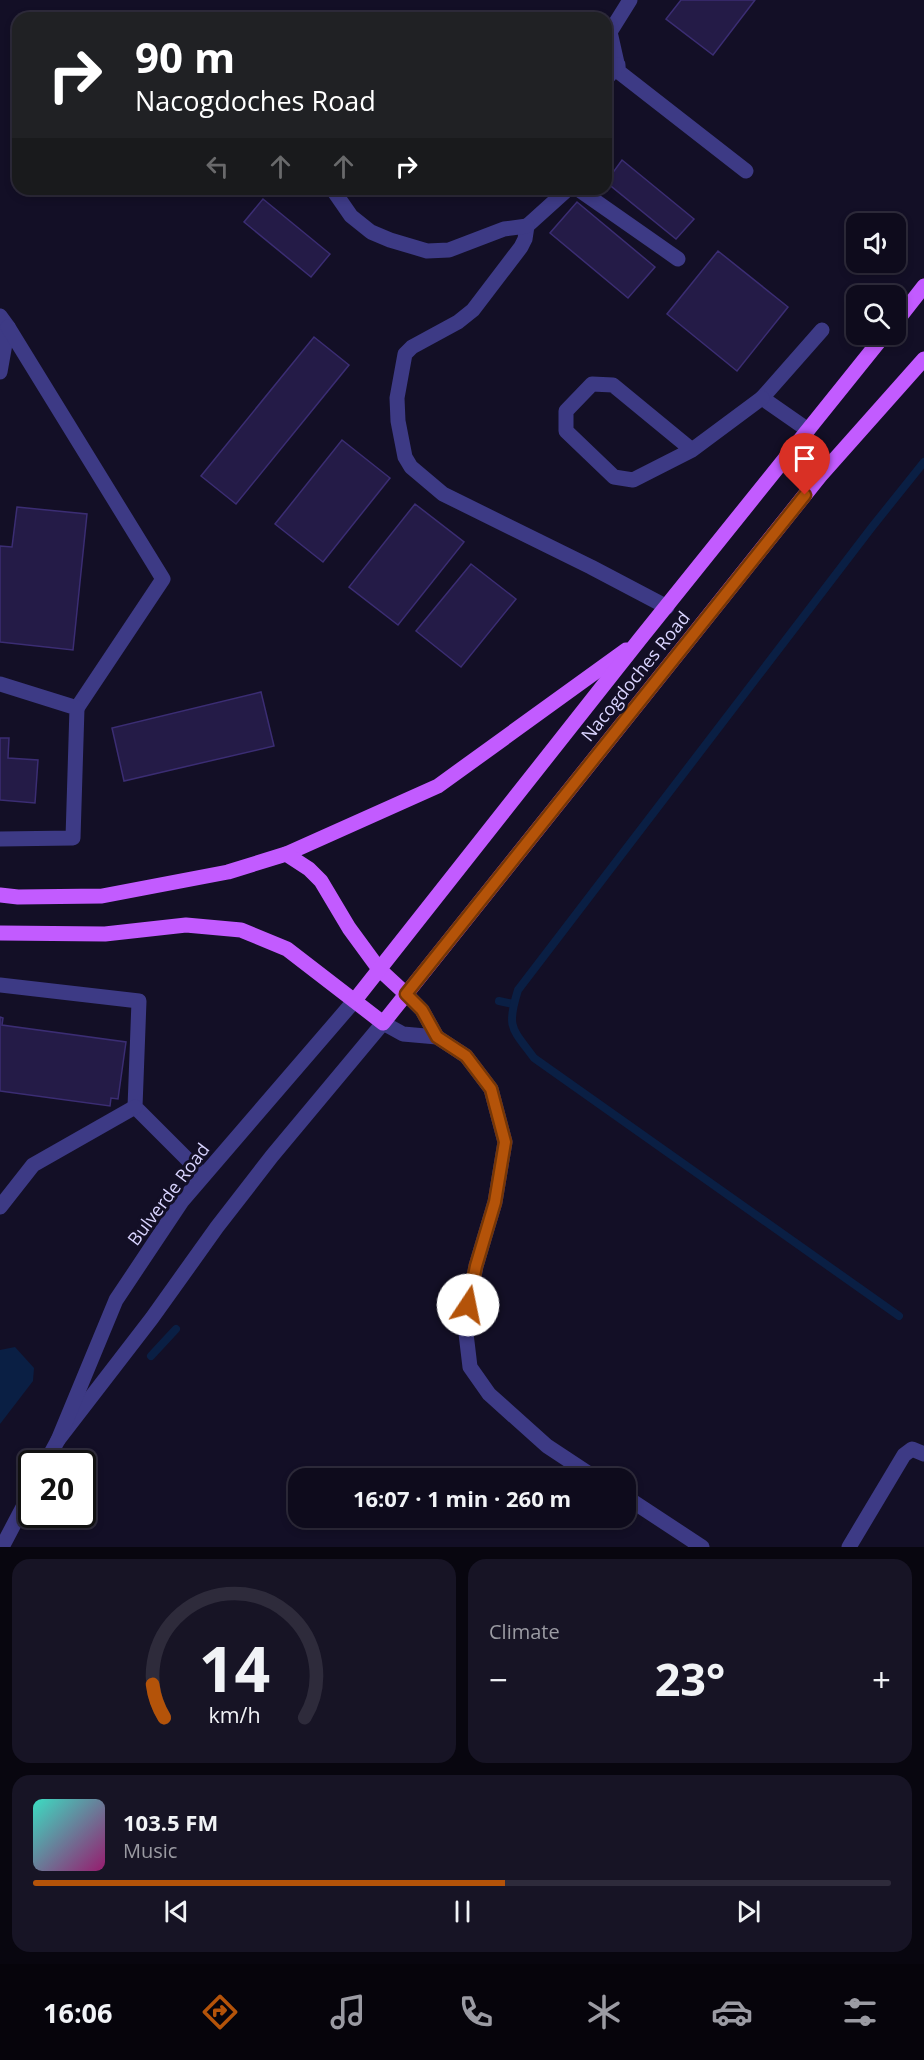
<!DOCTYPE html>
<html lang="en">
<head>
<meta charset="utf-8">
<style>
  body { margin:0; font-family:"Open Sans",sans-serif; background:#171425; color:#f1f3f6; height:100vh; display:flex; flex-direction:column; font-size:22px; white-space:nowrap }
  * { box-sizing:border-box; margin:0 }
  p { font-size:20px; color:#9b9ba3 }
  .icon { flex:none; width:33px; height:33px; fill:none; stroke:currentColor; stroke-width:2; stroke-linecap:round; stroke-linejoin:round }
  .map { position:relative; height:1547px; overflow:hidden }
  .sheet { display:flex; flex-direction:column; gap:12px; padding:12px; background:#08060f; flex:1 }
  .sheet>* { flex:none }
  .guide { position:absolute; left:12px; top:12px; width:600px; height:183px; border-radius:18px; box-shadow:0 3px 9px #0003,0 0 0 2px #2e2b3b; background:#202124; color:#fff; overflow:hidden }
  .tools { position:absolute; left:846px; top:213px; display:grid; gap:12px }
  .tools a { display:grid; place-items:center; width:60px; height:60px; border-radius:12px; background:#0e0b1c; box-shadow:0 3px 9px #0003,0 0 0 2px #2e2b3b; font-size:30px }
  .speed { position:absolute; left:18px; top:1450px; display:flex; gap:12px; font-size:30px; font-weight:700; text-align:center }
  .speed>* { display:grid; place-content:center; width:78px; height:78px; border-radius:50%; background:#0e0b1c; box-shadow:0 3px 9px #0003,0 0 0 2px #2e2b3b; line-height:1 }
  .speed .limit { border:3px solid #111; border-radius:9px; background:#fff; color:#111 }
  .pin { position:absolute; display:grid; place-items:center; width:51px; height:51px; color:#fff; margin:-62px -26px; border-radius:50% 50% 50% 0; rotate:-45deg; box-shadow:0 0 6px #0007 }
  .pin .icon { rotate:45deg }
  .me { position:absolute; width:66px; margin:-33px; rotate:11deg; stroke-linejoin:round; filter:drop-shadow(0 0 4px #0008) }
  .turn { display:flex; align-items:center; gap:21px; height:126px; padding:0 24px; font-size:27px }
  .turn .icon { width:78px; height:78px; stroke-width:2.5 }
  .turn b { display:block; font-size:42px; line-height:51px }
  .lanes { display:flex; align-items:center; height:57px; padding:0 24px; background:#0003; justify-content:center; gap:30px; direction:ltr }
  .lanes .off { opacity:.35 }
  .big { font-size:45px; font-weight:700; line-height:1.1 }
  .sheet .widget { flex:1; display:flex; flex-direction:column; justify-content:center; gap:9px; min-width:0; padding:0 21px; border-radius:18px; background:#171425 }
  .sheet .dial { align-items:center; gap:0 }
  .dial svg { height:156px; overflow:visible; fill:none; stroke:#2e2b3b; stroke-width:7; stroke-linecap:round; text-anchor:middle }
  .dial text { fill:#f1f3f6; stroke:none }
  .song { display:flex; align-items:center; gap:18px }
  .cover { width:72px; height:72px; border-radius:9px; background:linear-gradient(135deg,hsl(170 70% 55%),hsl(320 70% 35%)) }
  .played { height:6px; border-radius:3px; background:linear-gradient(90deg,#b45309 55%,#2e2b3b 55%) }
  .keys { display:flex; justify-content:space-around; direction:ltr }
  .heat { display:flex; justify-content:space-between; align-items:center; font-size:33px; direction:ltr }
  .sheet .tiles { flex:1; display:grid; gap:12px; grid-template-columns:1fr 1fr }
  .widget:last-child { grid-column:span 2 }
  .trip { position:absolute; left:288px; top:1468px; width:348px; height:60px; border-radius:18px; background:#0e0b1c; box-shadow:0 3px 9px #0003,0 0 0 2px #2e2b3b; font-weight:700; line-height:60px; text-align:center }
  .menu { display:flex; height:96px; justify-content:space-around; align-items:center; background:#06040b; color:#9b9ba3 }
  .menu .icon { width:42px; height:42px }
  .menu .active { color:#b45309 }
  .menu b { font-size:27px; color:#f1f3f6 }
  .map>svg:first-child { display:block }
</style>
</head>
<body>
<div class="map">
<svg width="924" height="1547" viewBox="0 0 924 1547">
  <rect width="100%" height="100%" fill="#130f26"/>
  <!-- water -->
  <path fill="#0a1f44" d="M15 1347 34 1368 33 1381 0 1424V1350Z"/>
  <g fill="none" stroke-linecap="round" stroke-linejoin="round">
    <!-- stream -->
    <g stroke="#0a1f44" stroke-width="8">
      <path d="M499 1001 513 1004"/>
      <path d="M899 1316 534 1058C512 1028 506 1028 518 990L872 527 924 462"/>
      <path d="M151 1356 176 1329"/>
    </g>
  </g>
  <!-- building -->
  <g fill="#241b47" stroke="#3b2d73" stroke-width="1.5">
    <path d="M681 0H755L713 55 666 19Z"/>
    <path d="M622 160 694 219 676 239 606 182Z"/>
    <path d="M263 199 330 254 311 277 244 222Z"/>
    <path d="M577 202 655 267 628 298 550 233Z"/>
    <path d="M718 251 788 307 737 371 667 314Z"/>
    <path d="M314 337 349 365 236 504 201 476Z"/>
    <path d="M342 440 390 478 323 562 275 524Z"/>
    <path d="M415 504 464 542 398 625 349 587Z"/>
    <path d="M17 507 87 514 73 650 0 642V546L12 547Z"/>
    <path d="M471 564 516 599 461 667 416 631Z"/>
    <path d="M261 692 274 746 124 781 112 728Z"/>
    <path d="M0 738H9L8 758 38 760 35 803 0 800Z"/>
    <path d="M0 1017 3 1018 2 1025 126 1042 118 1099 111 1098 110 1106 0 1091Z"/>
  </g>
  <g fill="none" stroke-linecap="round" stroke-linejoin="round">
    <!-- minor -->
    <g stroke="#3d3a85" stroke-width="15">
      <path d="M630 0 610 32 619 72 746 171"/>
      <path d="M606 79 618 65"/>
      <path d="M568 189 527 226 525 239 521 247 473 310 458 322 412 347 405 354 397 398 398 421 405 457 411 467 443 494 591 567 667 607"/>
      <path d="M578 189 678 259"/>
      <path d="M333 190 351 216 371 232 390 240 427 251 449 250 504 229 527 226"/>
      <path d="M0 316 8 327 0 372"/>
      <path d="M8 327 163 579 77 708"/>
      <path d="M808 430 762 398 822 330"/>
      <path d="M692 450 613 385 592 384 566 411V431L614 477 633 480 692 450 762 398"/>
      <path d="M0 684 77 708 73 838 0 839"/>
      <path d="M0 985 139 1001 135 1107 203 1175"/>
      <path d="M406 994 422 1010 437 1037"/>
      <path d="M0 1207 33 1165 135 1107"/>
      <path d="M58 1440 152 1318 217 1227 272 1156 383 1023 403 1034 437 1037 466 1056 491 1089 505 1142 495 1202 476 1266 465 1325 470 1367 489 1394 547 1446 597 1479"/>
      <path d="M45 1464 58 1440 116 1300 182 1201 355 1000"/>
      <path d="M626 1497 702 1547"/>
      <path d="M2 1547 32 1490"/>
      <path d="M849 1547 904 1455 912 1449 924 1454"/>
    </g>
    <!-- major -->
    <g stroke="#c25bff" stroke-width="15">
      <path d="M896 322 924 286"/>
      <path d="M286 854 438 786 626 650"/>
      <path d="M0 895 18 897 102 896 228 872 286 854 309 869 321 881 349 928 379 969 406 994"/>
      <path d="M0 933 105 934 186 925 241 930 287 949 383 1023 820 476 924 359"/>
      <path d="M355 1000 640 639 885 334"/>
    </g>
  </g>
  <g fill="none" stroke-linecap="round" stroke-linejoin="round">
    <defs>
      <path id="route" d="M468 1305 476 1266 495 1202 505 1142 491 1089 466 1056 437 1037 422 1010 406 994 805 495"/>
    </defs>
    <!-- route casing -->
    <use href="#route" stroke="#753606" stroke-width="15"/>
    <!-- route -->
    <use href="#route" stroke="#b45309" stroke-width="10"/>
  </g>
  <g text-anchor="middle" dominant-baseline="central" stroke-width="6" stroke-linejoin="round" paint-order="stroke">
    <!-- street labels -->
    <g font-size="18" fill="#d9d4ff" stroke="#130f26">
      <text transform="translate(635 676) rotate(-51)">Nacogdoches Road</text>
      <text transform="translate(168 1194) rotate(-53)">Bulverde Road</text>
    </g>
  </g>
</svg>
<div class="tools">
<a><svg class="icon" aria-label="sound" viewBox="0 0 24 24"><path d="M4 9h4l5-4v14l-5-4H4zM17 9q2 3 0 6"/></svg></a>
<a><svg class="icon" aria-label="search" viewBox="0 0 24 24"><circle cx="10" cy="10" r="6"/><path d="M15 15l6 6"/></svg></a>
</div>
<div class="speed"><div class="limit">20</div></div>
<div class="pin" style="left:805px;top:495px;background:#d93025"><svg class="icon" aria-label="arrive" viewBox="0 0 24 24"><path d="M6 21V4h12l-3 4 3 4H6"/></svg></div>
<svg class="me" style="left:468px;top:1305px" viewBox="-20 -20 40 40"><circle r="19" fill="#fff"/><path d="M0-13L10 11 0 6-10 11z" fill="#b45309"/></svg>
<div class="trip">16:07 · 1 min · 260 m</div>
<div class="guide">
<div class="turn"><svg class="icon" aria-label="right" viewBox="0 0 24 24"><path d="M7 20v-9h11M14 6l5 5-5 5"/></svg><div><b>90 m</b>Nacogdoches Road</div></div>
<div class="lanes"><svg class="icon off" aria-label="left" viewBox="0 0 24 24"><path d="M17 20v-9H6M10 6l-5 5 5 5"/></svg><svg class="icon off" aria-label="ahead" viewBox="0 0 24 24"><path d="M12 20V5M6 11l6-6 6 6"/></svg><svg class="icon off" aria-label="ahead" viewBox="0 0 24 24"><path d="M12 20V5M6 11l6-6 6 6"/></svg><svg class="icon" aria-label="right" viewBox="0 0 24 24"><path d="M7 20v-9h11M14 6l5 5-5 5"/></svg></div>
</div>
</div>
<section class="sheet">
<div class="tiles">
<div class="widget dial"><svg viewBox="0 0 100 80">
<path d="M14 69A42 42 0 1 1 86 69"/>
<path d="M14 69A42 42 0 0 1 8 52" stroke="#b45309"/>
<text x="50" y="56" font-size="32" font-weight="700">14</text>
<text x="50" y="72" font-size="11">km/h</text>
</svg></div>
<div class="widget"><p>Climate</p>
<div class="heat"><a>−</a><b class="big">23°</b><a>+</a></div>
</div>
<div class="widget">
<div class="song"><i class="cover"></i><div><b>103.5 FM</b><p>Music</p></div></div>
<div class="played"></div>
<div class="keys"><svg class="icon" aria-label="previous" viewBox="0 0 24 24"><path d="M18 5L8 12l10 7zM5 5v14"/></svg><svg class="icon" aria-label="pause" viewBox="0 0 24 24"><path d="M8 5v14M16 5v14"/></svg><svg class="icon" aria-label="next" viewBox="0 0 24 24"><path d="M6 5l10 7-10 7zM19 5v14"/></svg></div>
</div>
</div>
</section>
<nav class="menu">
<b>16:06</b>
<svg class="icon active" aria-label="directions" viewBox="0 0 24 24"><path d="M12 3l9 9-9 9-9-9zM9 14v-3h6M13 9l2 2-2 2"/></svg>
<svg class="icon" aria-label="music" viewBox="0 0 24 24"><path d="M9 18V5l10-2v13"/><circle cx="6" cy="18" r="3"/><circle cx="16" cy="16" r="3"/></svg>
<svg class="icon" aria-label="phone" viewBox="0 0 24 24"><path d="M5 4h4l2 5-3 2q2 4 5 5l2-3 5 2v4C11 20 4 13 5 4z"/></svg>
<svg class="icon" aria-label="climate" viewBox="0 0 24 24"><path d="M12 3v18M4 7l16 10M4 17L20 7"/></svg>
<svg class="icon" aria-label="car" viewBox="0 0 24 24"><path d="M5 17H2v-5l4-1 3-4h7l3 4 3 1v5h-3M9 17h6M6 11h13"/><circle cx="7" cy="17" r="2"/><circle cx="17" cy="17" r="2"/></svg>
<svg class="icon" aria-label="filters" viewBox="0 0 24 24"><path d="M4 7h16M4 17h16"/><circle cx="9" cy="7" r="2"/><circle cx="15" cy="17" r="2"/></svg>
</nav>
</body>
</html>
